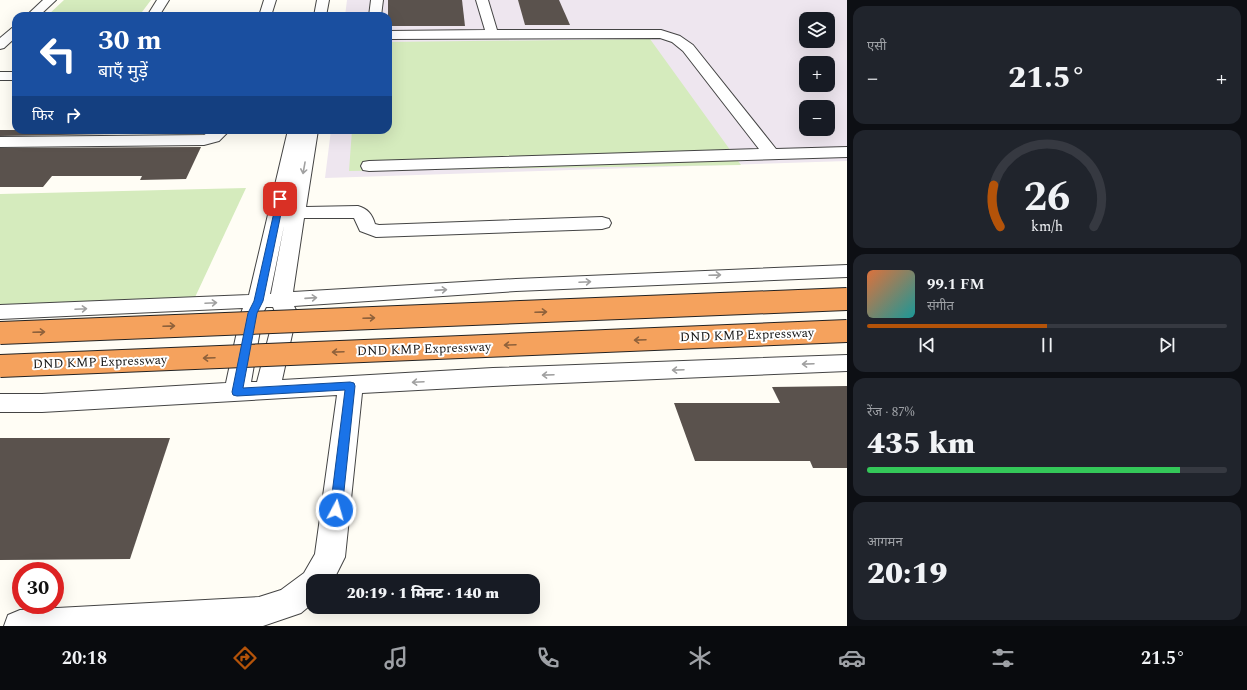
<!DOCTYPE html>
<html lang="hi">
<head>
<meta charset="utf-8">
<style>
  body { margin:0; font-family:Spectral,"Noto Sans Devanagari",serif; background:#20242c; color:#f1f3f6; height:100vh; display:flex; flex-direction:column; font-size:15px; white-space:nowrap }
  * { box-sizing:border-box; margin:0 }
  p { font-size:13px; color:#9ea1a6 }
  .icon { flex:none; width:22px; height:22px; fill:none; stroke:currentColor; stroke-width:2; stroke-linecap:round; stroke-linejoin:round }
  .map { position:relative; flex:1; overflow:hidden }
  .sheet { display:flex; flex-direction:column; gap:6px; padding:6px; background:#0d0f14; width:400px }
  .sheet>* { flex:none }
  .top-card { position:absolute; left:12px; top:12px; width:380px; height:122px; border-radius:12px; box-shadow:0 4px 16px #0002; background:#1a4fa0; color:#fff; overflow:hidden }
  .controls { position:absolute; left:799px; top:12px; display:grid; gap:8px }
  .controls a { display:grid; place-items:center; width:36px; height:36px; border-radius:8px; background:#171b24; box-shadow:0 4px 16px #0002; font-size:20px }
  .speed { position:absolute; left:12px; top:562px; display:flex; gap:8px; font-size:20px; font-weight:700; text-align:center }
  .speed>* { display:grid; place-content:center; width:52px; height:52px; border-radius:50%; background:#171b24; box-shadow:0 4px 16px #0002; line-height:1 }
  .speed .limit { border:6px solid #d22; background:#fff; color:#111 }
  .pin { position:absolute; display:grid; place-items:center; width:34px; height:34px; color:#fff; margin:-17px; border-radius:8px; box-shadow:0 2px 6px #0006 }
  .me { position:absolute; width:44px; margin:-22px; rotate:6deg; stroke-linejoin:round; filter:drop-shadow(0 0 3px #0008) }
  .turn { display:flex; align-items:center; gap:14px; height:84px; padding:0 20px; font-size:18px }
  .turn .icon { width:52px; height:52px; stroke-width:2.5 }
  .turn b { display:block; font-size:28px; line-height:34px }
  .then { display:flex; align-items:center; height:38px; padding:0 20px; background:#0003; gap:8px; font-size:15px }
  .big { font-size:30px; font-weight:800; line-height:1.1 }
  .sheet .card { flex:1; display:flex; flex-direction:column; justify-content:center; gap:6px; min-width:0; padding:0 14px; border-radius:12px; background:#20242c }
  .sheet .dial { align-items:center; gap:0 }
  .dial svg { height:104px; overflow:visible; fill:none; stroke:#363941; stroke-width:7; stroke-linecap:round; text-anchor:middle }
  .dial text { fill:#f1f3f6; stroke:none }
  .song { display:flex; align-items:center; gap:12px }
  .cover { width:48px; height:48px; border-radius:6px; background:linear-gradient(135deg,hsl(20 70% 55%),hsl(180 70% 35%)) }
  .played { height:4px; border-radius:2px; background:linear-gradient(90deg,#b45309 50%,#363941 50%) }
  .keys { display:flex; justify-content:space-around; direction:ltr }
  .heat { display:flex; justify-content:space-between; align-items:center; font-size:22px; direction:ltr }
  .charge { height:6px; border-radius:3px; background:linear-gradient(90deg,#34c759 87%,#363941 0) }
  .trip { position:absolute; left:306px; top:574px; width:234px; height:40px; border-radius:12px; background:#171b24; box-shadow:0 4px 16px #0002; font-weight:800; line-height:40px; text-align:center }
  .menu { display:flex; height:64px; justify-content:space-around; align-items:center; background:#090b0e; color:#9ea1a6 }
  .menu .icon { width:28px; height:28px }
  .menu .current { color:#b45309 }
  .menu b { font-size:18px; color:#f1f3f6 }
  main { display:flex; flex:1; min-height:0 }
  .map>svg:first-child { display:block }
</style>
</head>
<body>
<main>
<div class="map">
<svg width="847" height="626" viewBox="0 0 847 626">
  <rect width="100%" height="100%" fill="#fffdf5"/>
  <!-- industrial -->
  <path fill="#eee6ef" fill-rule="evenodd" d="M347 0H847V161L325 178 331 130H388V16H345ZM806 19H828V41H806ZM806 63H828V85H806ZM806 107H828V129H806Z"/>
  <!-- green -->
  <g fill="#d5ebbd">
    <path d="M64 0H151L139 16H47Z"/>
    <path d="M650 39 741 165 349 171 352 130H388V42Z"/>
    <path d="M246 188 190 308 0 313V194Z"/>
  </g>
  <!-- building -->
  <g fill="#5a524d">
    <path d="M388 0H462L465 26H388Z"/>
    <path d="M518 0H559L570 25H525Z"/>
    <path d="M0 130H121L118 134 0 136Z"/>
    <path d="M201 147 186 179 140 180 142 176H52L43 187H0V148Z"/>
    <path d="M847 386V468H813L810 461H695L674 403H780L772 387Z"/>
    <path d="M0 438H170L130 559 0 560Z"/>
  </g>
  <g fill="none" stroke-linecap="round" stroke-linejoin="round">
    <defs>
      <g id="minor">
        <path d="M43 0H56L39 16H26Z"/>
        <path d="M157 0H169L159 16H147Z"/>
        <path d="M264 0H276L271 16H259Z"/>
        <path d="M317 0H329L326 16H314Z"/>
        <path d="M371 0H383L381 16H369Z"/>
        <path d="M476 0H488L497 30H661L680 36 693 45 776 149 847 147V157L369 171 363 170 361 166 363 162 369 161 759 149 683 51 672 42 660 38 388 39V31L485 30Z"/>
        <path d="M16 27V37L4 48 0 49V38L12 28Z"/>
        <rect x="0" y="72" width="16" height="8"/>
        <path d="M213 130H230L219 141 204 145 0 147V137L204 135Z"/>
        <path d="M288 130H318L306 207 358 206C368 209 372 214 375 224L379 225 602 217 609 219 611 223 609 227 602 229 376 237 360 231 354 218H304L293 292 516 279 847 265V277L516 291 294 306 297 312 282 380 493 368 847 355V371L493 386 362 393 345 557 333 581H313V603L301 613 263 626H4L8 615 20 610 259 597 281 590 304 573 315 554 337 395 42 412H0V394H42L226 383 241 313 243 308 0 319V305L249 295ZM284 226 271 294H270ZM266 307H273L275 312 257 382H251L263 313Z"/>
      </g>
    </defs>
    <!-- minor casing -->
    <use href="#minor" stroke="#444" stroke-width="2"/>
    <!-- minor -->
    <use href="#minor" fill="#fff" fill-rule="evenodd"/>
    <defs>
      <g id="highway-bridge">
        <path d="M0 333 847 299"/>
        <path d="M0 366 847 331"/>
      </g>
    </defs>
    <!-- highway-bridge casing -->
    <use href="#highway-bridge" stroke="#222" stroke-width="24" stroke-linecap="butt"/>
    <!-- highway-bridge -->
    <use href="#highway-bridge" stroke="#f5a25d" stroke-width="22"/>
  </g>
  <!-- one-way arrows -->
  <defs><path id="oneway-shaft" d="M-6 0H5M1.5-3L5.5 0L1.5 3" fill="none" stroke-width="1.6" stroke-linecap="round" stroke-linejoin="round"/></defs>
  <g stroke="#a0a0a0">
    <use href="#oneway-shaft" transform="translate(304 168) rotate(100)"/>
    <use href="#oneway-shaft" transform="translate(715 275) rotate(-2)"/>
    <use href="#oneway-shaft" transform="translate(585 282) rotate(-3)"/>
    <use href="#oneway-shaft" transform="translate(441 290) rotate(-4)"/>
    <use href="#oneway-shaft" transform="translate(311 298) rotate(-4)"/>
    <use href="#oneway-shaft" transform="translate(211 303) rotate(-3)"/>
    <use href="#oneway-shaft" transform="translate(81 309) rotate(-3)"/>
    <use href="#oneway-shaft" transform="translate(808 364) rotate(178)"/>
    <use href="#oneway-shaft" transform="translate(678 370) rotate(178)"/>
    <use href="#oneway-shaft" transform="translate(548 375) rotate(178)"/>
    <use href="#oneway-shaft" transform="translate(418 382) rotate(177)"/>
  </g>
  <g stroke="#8e613b">
    <use href="#oneway-shaft" transform="translate(541 312) rotate(-2)"/>
    <use href="#oneway-shaft" transform="translate(369 318) rotate(-2)"/>
    <use href="#oneway-shaft" transform="translate(169 326) rotate(-2)"/>
    <use href="#oneway-shaft" transform="translate(39 332) rotate(-2)"/>
    <use href="#oneway-shaft" transform="translate(640 340) rotate(178)"/>
    <use href="#oneway-shaft" transform="translate(510 345) rotate(178)"/>
    <use href="#oneway-shaft" transform="translate(338 352) rotate(178)"/>
    <use href="#oneway-shaft" transform="translate(209 358) rotate(178)"/>
  </g>
  <!-- route -->
  <path fill="#1a73e8" stroke="#114b97" d="M280 197 284 199 263 301 257 313 243 388 350 382 354 383 355 386 342 510 340 514 336 515 332 514 330 510 345 390 237 396 233 395 232 392 248 313 254 301 277 199Z"/>
  <g text-anchor="middle" dominant-baseline="central" stroke-width="4" stroke-linejoin="round" paint-order="stroke">
    <!-- street labels -->
    <g font-size="13" fill="#111" stroke="#fff">
      <text transform="translate(747 335) rotate(-2)">DND KMP Expressway</text>
      <text transform="translate(424 349) rotate(-2)">DND KMP Expressway</text>
      <text transform="translate(100 362) rotate(-2)">DND KMP Expressway</text>
    </g>
  </g>
</svg>
<div class="controls">
<a><svg class="icon" aria-label="layers" viewBox="0 0 24 24"><path d="M12 4l9 5-9 5-9-5zM3 14l9 5 9-5"/></svg></a>
<a>+</a>
<a>−</a>
</div>
<div class="speed"><div class="limit">30</div></div>
<div class="pin" style="left:280px;top:199px;background:#d93025"><svg class="icon" aria-label="arrive" viewBox="0 0 24 24"><path d="M6 21V4h12l-3 4 3 4H6"/></svg></div>
<svg class="me" style="left:336px;top:510px" viewBox="-20 -20 40 40"><circle r="17" fill="#1a73e8" stroke="#fff" stroke-width="3"/><path d="M0-11L8 9 0 5-8 9z" fill="#fff"/></svg>
<div class="trip">20:19 · 1 मिनट · 140 m</div>
<div class="top-card">
<div class="turn"><svg class="icon" aria-label="left" viewBox="0 0 24 24"><path d="M17 20v-9H6M10 6l-5 5 5 5"/></svg><div><b>30 m</b>बाएँ मुड़ें</div></div>
<div class="then">फिर<svg class="icon" aria-label="right" viewBox="0 0 24 24"><path d="M7 20v-9h11M14 6l5 5-5 5"/></svg></div>
</div>
</div>
<section class="sheet">
<div class="card"><p>एसी</p>
<div class="heat"><a>−</a><b class="big">21.5°</b><a>+</a></div>
</div>
<div class="card dial"><svg viewBox="0 0 100 80">
<path d="M14 69A42 42 0 1 1 86 69"/>
<path d="M14 69A42 42 0 0 1 9 37" stroke="#b45309"/>
<text x="50" y="56" font-size="32" font-weight="700">26</text>
<text x="50" y="72" font-size="11">km/h</text>
</svg></div>
<div class="card">
<div class="song"><i class="cover"></i><div><b>99.1 FM</b><p>संगीत</p></div></div>
<div class="played"></div>
<div class="keys"><svg class="icon" aria-label="previous" viewBox="0 0 24 24"><path d="M18 5L8 12l10 7zM5 5v14"/></svg><svg class="icon" aria-label="pause" viewBox="0 0 24 24"><path d="M8 5v14M16 5v14"/></svg><svg class="icon" aria-label="next" viewBox="0 0 24 24"><path d="M6 5l10 7-10 7zM19 5v14"/></svg></div>
</div>
<div class="card"><p>रेंज · 87%</p><b class="big">435 km</b><div class="charge"></div></div>
<div class="card"><p>आगमन</p><b class="big">20:19</b></div>
</section>
</main>
<nav class="menu">
<b>20:18</b>
<svg class="icon current" aria-label="directions" viewBox="0 0 24 24"><path d="M12 3l9 9-9 9-9-9zM9 14v-3h6M13 9l2 2-2 2"/></svg>
<svg class="icon" aria-label="music" viewBox="0 0 24 24"><path d="M9 18V5l10-2v13"/><circle cx="6" cy="18" r="3"/><circle cx="16" cy="16" r="3"/></svg>
<svg class="icon" aria-label="phone" viewBox="0 0 24 24"><path d="M5 4h4l2 5-3 2q2 4 5 5l2-3 5 2v4C11 20 4 13 5 4z"/></svg>
<svg class="icon" aria-label="climate" viewBox="0 0 24 24"><path d="M12 3v18M4 7l16 10M4 17L20 7"/></svg>
<svg class="icon" aria-label="car" viewBox="0 0 24 24"><path d="M5 17H2v-5l4-1 3-4h7l3 4 3 1v5h-3M9 17h6M6 11h13"/><circle cx="7" cy="17" r="2"/><circle cx="17" cy="17" r="2"/></svg>
<svg class="icon" aria-label="filters" viewBox="0 0 24 24"><path d="M4 7h16M4 17h16"/><circle cx="9" cy="7" r="2"/><circle cx="15" cy="17" r="2"/></svg>
<b>21.5°</b>
</nav>
</body>
</html>
